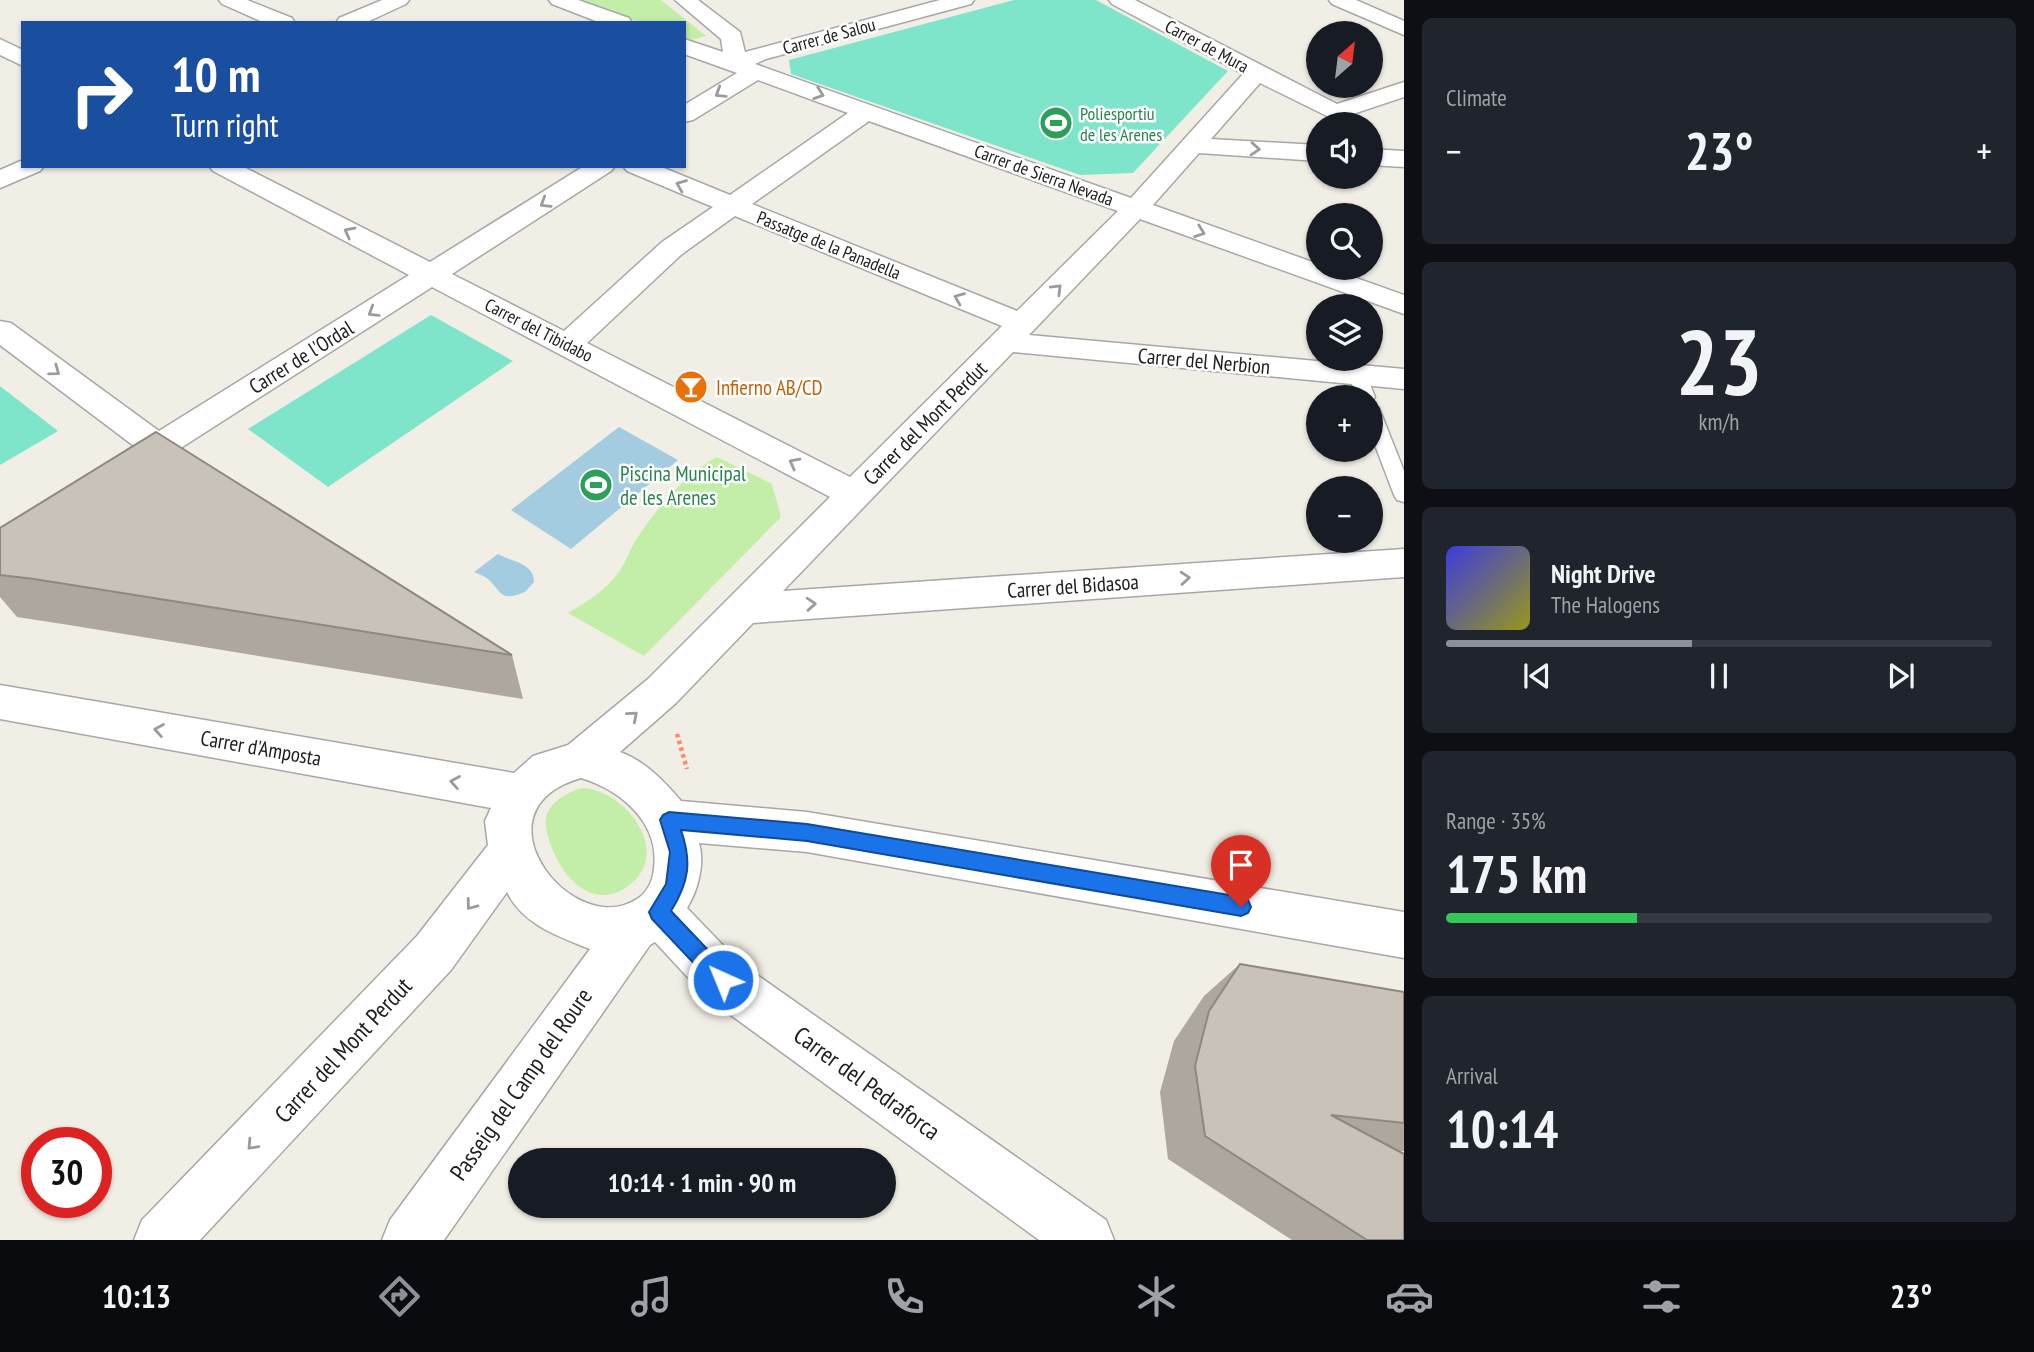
<!DOCTYPE html>
<html lang="en">
<head>
<meta charset="utf-8">
<style>
  body { margin:0; font-family:"PT Sans Narrow",sans-serif; background:#20242c; color:#f1f3f6; height:100vh; display:flex; flex-direction:column; font-size:26px; white-space:nowrap }
  * { box-sizing:border-box; margin:0 }
  p { font-size:23px; color:#9ea1a6 }
  .icon { flex:none; width:38px; height:38px; fill:none; stroke:currentColor; stroke-width:2; stroke-linecap:round; stroke-linejoin:round }
  .map { position:relative; flex:1; overflow:hidden }
  .sheet { display:flex; flex-direction:column; gap:18px; padding:18px; background:#0d0f14; width:630px }
  .sheet>* { flex:none }
  .guide { position:absolute; left:21px; top:21px; width:665px; height:147px; border-radius:0px; box-shadow:0 2px 5px #0004; background:#1a4fa0; color:#fff; overflow:hidden }
  .needle { width:46px; rotate:28deg }
  .controls { position:absolute; left:1306px; top:21px; display:grid; gap:14px }
  .controls a { display:grid; place-items:center; width:77px; height:77px; border-radius:50%; background:#171b24; box-shadow:0 2px 5px #0004; font-size:35px }
  .speed { position:absolute; left:21px; top:1127px; display:flex; gap:14px; font-size:35px; font-weight:700; text-align:center }
  .speed>* { display:grid; place-content:center; width:91px; height:91px; border-radius:50%; background:#171b24; box-shadow:0 2px 5px #0004; line-height:1 }
  .speed .limit { border:10px solid #d22; background:#fff; color:#111 }
  .pin { position:absolute; display:grid; place-items:center; width:60px; height:60px; color:#fff; margin:-72px -30px; border-radius:50% 50% 50% 0; rotate:-45deg; box-shadow:0 0 7px #0007 }
  .pin .icon { rotate:45deg }
  .me { position:absolute; width:77px; margin:-38px; rotate:316deg; stroke-linejoin:round; filter:drop-shadow(0 0 5px #0008) }
  .turn { display:flex; align-items:center; gap:24px; height:147px; padding:0 35px; font-size:32px }
  .turn .icon { width:91px; height:91px; stroke-width:2.5 }
  .turn b { display:block; font-size:49px; line-height:60px }
  .big { font-size:52px; font-weight:700; line-height:1.1 }
  .sheet .card { flex:1; display:flex; flex-direction:column; justify-content:center; gap:10px; min-width:0; padding:0 24px; border-radius:10px; background:#20242c }
  .sheet .dial { align-items:center; gap:0 }
  .dial b { font-size:91px; line-height:1 }
  .song { display:flex; align-items:center; gap:21px }
  .cover { width:84px; height:84px; border-radius:10px; background:linear-gradient(135deg,hsl(240 70% 55%),hsl(60 70% 35%)) }
  .played { height:7px; border-radius:4px; background:linear-gradient(90deg,#8c9099 45%,#363941 45%) }
  .keys { display:flex; justify-content:space-around; direction:ltr }
  .heat { display:flex; justify-content:space-between; align-items:center; font-size:38px; direction:ltr }
  .charge { height:10px; border-radius:5px; background:linear-gradient(90deg,#34c759 35%,#363941 0) }
  .trip { position:absolute; left:508px; top:1148px; width:388px; height:70px; border-radius:35px; background:#171b24; box-shadow:0 2px 5px #0004; font-weight:700; line-height:70px; text-align:center }
  .tab-bar { display:flex; height:112px; justify-content:space-around; align-items:center; background:#090b0e; color:#9ea1a6 }
  .tab-bar .icon { width:49px; height:49px }
  .tab-bar .on { color:#8c9099 }
  .tab-bar b { font-size:32px; color:#f1f3f6 }
  main { display:flex; flex:1; min-height:0 }
  .map>svg:first-child { display:block }
</style>
</head>
<body>
<main>
<div class="map">
<svg width="1404" height="1240" viewBox="0 0 1404 1240">
  <rect width="100%" height="100%" fill="#f1eee5"/>
  <!-- grass -->
  <g fill="#c2eea8">
    <path d="M578 0H661L706 36 692 40 684 37V23H643Z"/>
    <path d="M717 457 772 484 781 517 644 656 568 613C587 602 606 590 619 572 626 562 630 549 637 538 657 509 685 473 717 457Z"/>
    <path d="M582 788C623 789 671 848 633 882 596 915 562 879 550 843 548 836 544 825 546 817 551 801 568 792 582 788Z"/>
  </g>
  <!-- pitch -->
  <g fill="#7ee5ca">
    <path d="M1014 0H1096L1228 71 1133 173 1080 175 791 74 789 60Z"/>
    <path d="M431 315 513 361 328 487 248 429Z"/>
    <path d="M0 386 58 431 0 465Z"/>
  </g>
  <!-- water -->
  <g fill="#a3cce1">
    <path d="M619 427 678 460 571 549 511 510Z"/>
    <path d="M498 554C512 562 534 563 534 582L525 592C502 601 503 595 490 581 487 577 479 574 474 572Z"/>
  </g>
  <g fill="none" stroke-linecap="round" stroke-linejoin="round">
    <defs>
      <g id="service">
        <path d="M1357 368 1366 374 1375 397 1372 401 1370 397H1357L1348 374Z"/>
        <path d="M1370 402 1379 408 1404 471V502L1397 500 1394 495 1370 432Z"/>
      </g>
      <g id="minor">
        <path d="M219 0H247L292 18 295 23H265L222 4Z"/>
        <path d="M382 0H409L406 4 365 23H336L339 18Z"/>
        <path d="M549 0H578L629 18 632 23H601L552 4Z"/>
        <path d="M675 0H698L740 32 745 52 940 0H974L971 4 766 59 755 64 1131 198 1243 74 1112 4 1109 0H1135L1337 104 1404 82V97L1335 120 1260 83 1211 139 1318 145V161L1199 153 1153 205 1318 264V268H1328L1404 295V314L1140 219 1029 335 1404 369V389L1013 352 783 591 1404 549V577L753 623 676 703 620 752C645 761 664 781 681 801L807 812 1404 912V958L807 852 699 843C705 864 698 890 687 908L740 963 1106 1220 1114 1240H1039L706 997 655 942 650 945 444 1240H382L390 1220 590 949C558 936 523 925 507 892L451 970 200 1240H134L142 1220 417 936 488 845 485 821 491 808 0 719V685L514 773 533 756 568 745 648 679 830 497 432 287 137 476 125 480 113 476 108 468 113 460 134 446 0 345V321L11 323 159 431 409 275 213 171 209 166H242L430 262 584 166H615L611 171 452 274 564 331 662 242 713 207 627 171 623 166H659L730 195 848 113 758 80 693 120 684 122V105L737 73 684 54V39L723 52 721 39ZM869 121 1118 211 1017 311 752 204ZM735 216 1002 326 850 477 587 343 682 254ZM581 778C621 790 660 823 654 868 653 880 648 892 637 899 573 941 469 810 581 778Z"/>
        <path d="M1329 0H1356L1404 21V35L1332 4Z"/>
        <path d="M0 39 23 50V66L0 55Z"/>
        <path d="M1370 149 1404 151V167L1370 165Z"/>
        <path d="M23 160V166H44L40 171 0 188V170Z"/>
      </g>
    </defs>
    <!-- service casing -->
    <use href="#service" stroke="#a7a7a7" stroke-width="3"/>
    <!-- minor casing -->
    <use href="#minor" stroke="#a7a7a7" stroke-width="3"/>
    <!-- path -->
    <path stroke="#ff8a68" stroke-width="4.5" stroke-dasharray="3.5 3.5" stroke-linecap="butt" d="M677 734 687 769"/>
    <!-- service -->
    <use href="#service" fill="#fff" fill-rule="evenodd"/>
    <!-- minor -->
    <use href="#minor" fill="#fff" fill-rule="evenodd"/>
  </g>
  <!-- wall -->
  <g fill="#ada79e">
    <path d="M0 528 512 655 523 699 69 625 17 617 0 597Z"/>
    <path d="M1240 964 1404 992V1151H1397L1404 1240H1292L1168 1159 1160 1092 1174 1041 1204 996Z"/>
  </g>
  <!-- building -->
  <g fill="#c9c2b8" stroke="#8d8881" stroke-width="2">
    <path d="M156 432 512 655 34 579 0 575V528Z"/>
    <path d="M1240 964 1404 992V1123L1331 1115 1404 1154V1240H1367L1205 1136 1195 1066 1209 1011Z"/>
  </g>
  <!-- one-way arrows -->
  <defs><path id="oneway-chevron" d="M-2-3.5L2.5 0L-2 3.5" fill="none" stroke-width="1.6" stroke-linecap="round" stroke-linejoin="round" transform="scale(1.75)"/></defs>
  <g stroke="#9b9b9b">
    <use href="#oneway-chevron" transform="translate(720 93) rotate(148)"/>
    <use href="#oneway-chevron" transform="translate(819 94) rotate(19)"/>
    <use href="#oneway-chevron" transform="translate(1255 149) rotate(4)"/>
    <use href="#oneway-chevron" transform="translate(681 185) rotate(-158)"/>
    <use href="#oneway-chevron" transform="translate(545 203) rotate(148)"/>
    <use href="#oneway-chevron" transform="translate(349 232) rotate(-152)"/>
    <use href="#oneway-chevron" transform="translate(1200 232) rotate(20)"/>
    <use href="#oneway-chevron" transform="translate(1057 289) rotate(-45)"/>
    <use href="#oneway-chevron" transform="translate(959 298) rotate(-158)"/>
    <use href="#oneway-chevron" transform="translate(373 312) rotate(148)"/>
    <use href="#oneway-chevron" transform="translate(55 371) rotate(36)"/>
    <use href="#oneway-chevron" transform="translate(794 463) rotate(-152)"/>
    <use href="#oneway-chevron" transform="translate(1185 578) rotate(-4)"/>
    <use href="#oneway-chevron" transform="translate(811 604) rotate(-4)"/>
    <use href="#oneway-chevron" transform="translate(633 716) rotate(-41)"/>
    <use href="#oneway-chevron" transform="translate(159 730) rotate(-170)"/>
    <use href="#oneway-chevron" transform="translate(455 782) rotate(-170)"/>
    <use href="#oneway-chevron" transform="translate(471 905) rotate(127)"/>
    <use href="#oneway-chevron" transform="translate(252 1145) rotate(133)"/>
  </g>
  <!-- route -->
  <path fill="#1a73e8" stroke="#114b97" stroke-width="2" d="M669 812 807 824 1241 897 1248 900 1251 907 1248 913 1241 916 807 841 681 830C692 862 689 882 671 911L730 973 733 980 730 987 723 990 716 987 652 919 649 912 666 884 670 852 660 820 663 815Z"/>
  <!-- icons -->
  <defs>
    <symbol id="stadium-disc" viewBox="-11 -11 22 22"><circle r="9.5" fill="#2e9e5b" stroke="#fff"/><path d="M0-5a6.5 5 0 1 0 0 10a6.5 5 0 1 0 0-10ZM-3.5-1.8h7v3.6h-7Z" fill="#fff"/></symbol>
    <symbol id="bar-disc" viewBox="-11 -11 22 22"><circle r="9.5" fill="#e8710a" stroke="#fff"/><path d="M-6-5H6L.8 .8V4.5H3.5V6h-7V4.5H-.8V.8Z" fill="#fff"/></symbol>
  </defs>
  <g fill-rule="evenodd">
    <use href="#stadium-disc" x="1037" y="104" width="38" height="38"/>
    <use href="#bar-disc" x="672" y="368" width="38" height="38"/>
    <use href="#stadium-disc" x="577" y="466" width="38" height="38"/>
  </g>
  <g text-anchor="middle" dominant-baseline="central" stroke-width="5" stroke-linejoin="round" paint-order="stroke">
    <!-- far-street labels -->
    <g font-size="18" fill="#202020" stroke="#fff">
      <text transform="translate(829 36) rotate(-15)">Carrer de Salou</text>
      <text transform="translate(1207 46) rotate(28)">Carrer de Mura</text>
      <text transform="translate(1044 175) rotate(20)">Carrer de Sierra Nevada</text>
      <text transform="translate(829 245) rotate(22)">Passatge de la Panadella</text>
      <text transform="translate(539 330) rotate(27)">Carrer del Tibidabo</text>
    </g>
    <!-- far-leisure labels -->
    <g font-size="18" fill="#27864d" stroke="#fff" text-anchor="start">
      <text x="1080" y="113">Poliesportiu<tspan x="1080" dy="21">de les Arenes</tspan></text>
    </g>
    <!-- street labels -->
    <g font-size="21" fill="#202020" stroke="#fff">
      <text transform="translate(301 357) rotate(-32)">Carrer de l'Ordal</text>
      <text transform="translate(1204 361) rotate(5)">Carrer del Nerbion</text>
      <text transform="translate(925 423) rotate(-45)">Carrer del Mont Perdut</text>
      <text transform="translate(1073 586) rotate(-4)">Carrer del Bidasoa</text>
      <text transform="translate(261 748) rotate(10)">Carrer d'Amposta</text>
    </g>
    <!-- food labels -->
    <g font-size="21" fill="#c56008" stroke="#fff" text-anchor="start">
      <text x="716" y="387">Infierno AB/CD</text>
    </g>
    <!-- leisure labels -->
    <g font-size="21" fill="#27864d" stroke="#fff" text-anchor="start">
      <text x="620" y="473">Piscina Municipal<tspan x="620" dy="24">de les Arenes</tspan></text>
    </g>
    <!-- near-street labels -->
    <g font-size="24" fill="#202020" stroke="#fff">
      <text transform="translate(343 1050) rotate(-47)">Carrer del Mont Perdut</text>
      <text transform="translate(867 1083) rotate(36)">Carrer del Pedraforca</text>
      <text transform="translate(521 1084) rotate(-55)">Passeig del Camp del Roure</text>
    </g>
  </g>
</svg>
<div class="controls">
<a><svg class="needle" viewBox="-14 -14 28 28"><path d="M0-13l5 13h-10z" fill="#e53935"/><path d="M0 13l5-13h-10z" fill="#9ea1a6"/></svg></a>
<a><svg class="icon" aria-label="sound" viewBox="0 0 24 24"><path d="M4 9h4l5-4v14l-5-4H4zM17 9q2 3 0 6"/></svg></a>
<a><svg class="icon" aria-label="search" viewBox="0 0 24 24"><circle cx="10" cy="10" r="6"/><path d="M15 15l6 6"/></svg></a>
<a><svg class="icon" aria-label="layers" viewBox="0 0 24 24"><path d="M12 4l9 5-9 5-9-5zM3 14l9 5 9-5"/></svg></a>
<a>+</a>
<a>−</a>
</div>
<div class="speed"><div class="limit">30</div></div>
<div class="pin" style="left:1241px;top:907px;background:#d93025"><svg class="icon" aria-label="arrive" viewBox="0 0 24 24"><path d="M6 21V4h12l-3 4 3 4H6"/></svg></div>
<svg class="me" style="left:723px;top:980px" viewBox="-20 -20 40 40"><circle r="17" fill="#1a73e8" stroke="#fff" stroke-width="3"/><path d="M0-11L8 9 0 5-8 9z" fill="#fff"/></svg>
<div class="trip">10:14 · 1 min · 90 m</div>
<div class="guide">
<div class="turn"><svg class="icon" aria-label="right" viewBox="0 0 24 24"><path d="M7 20v-9h11M14 6l5 5-5 5"/></svg><div><b>10 m</b>Turn right</div></div>
</div>
</div>
<section class="sheet">
<div class="card"><p>Climate</p>
<div class="heat"><a>−</a><b class="big">23°</b><a>+</a></div>
</div>
<div class="card dial"><b>23</b><p>km/h</p></div>
<div class="card">
<div class="song"><i class="cover"></i><div><b>Night Drive</b><p>The Halogens</p></div></div>
<div class="played"></div>
<div class="keys"><svg class="icon" aria-label="previous" viewBox="0 0 24 24"><path d="M18 5L8 12l10 7zM5 5v14"/></svg><svg class="icon" aria-label="pause" viewBox="0 0 24 24"><path d="M8 5v14M16 5v14"/></svg><svg class="icon" aria-label="next" viewBox="0 0 24 24"><path d="M6 5l10 7-10 7zM19 5v14"/></svg></div>
</div>
<div class="card"><p>Range · 35%</p><b class="big">175 km</b><div class="charge"></div></div>
<div class="card"><p>Arrival</p><b class="big">10:14</b></div>
</section>
</main>
<nav class="tab-bar">
<b>10:13</b>
<svg class="icon on" aria-label="directions" viewBox="0 0 24 24"><path d="M12 3l9 9-9 9-9-9zM9 14v-3h6M13 9l2 2-2 2"/></svg>
<svg class="icon" aria-label="music" viewBox="0 0 24 24"><path d="M9 18V5l10-2v13"/><circle cx="6" cy="18" r="3"/><circle cx="16" cy="16" r="3"/></svg>
<svg class="icon" aria-label="phone" viewBox="0 0 24 24"><path d="M5 4h4l2 5-3 2q2 4 5 5l2-3 5 2v4C11 20 4 13 5 4z"/></svg>
<svg class="icon" aria-label="climate" viewBox="0 0 24 24"><path d="M12 3v18M4 7l16 10M4 17L20 7"/></svg>
<svg class="icon" aria-label="car" viewBox="0 0 24 24"><path d="M5 17H2v-5l4-1 3-4h7l3 4 3 1v5h-3M9 17h6M6 11h13"/><circle cx="7" cy="17" r="2"/><circle cx="17" cy="17" r="2"/></svg>
<svg class="icon" aria-label="filters" viewBox="0 0 24 24"><path d="M4 7h16M4 17h16"/><circle cx="9" cy="7" r="2"/><circle cx="15" cy="17" r="2"/></svg>
<b>23°</b>
</nav>
</body>
</html>
